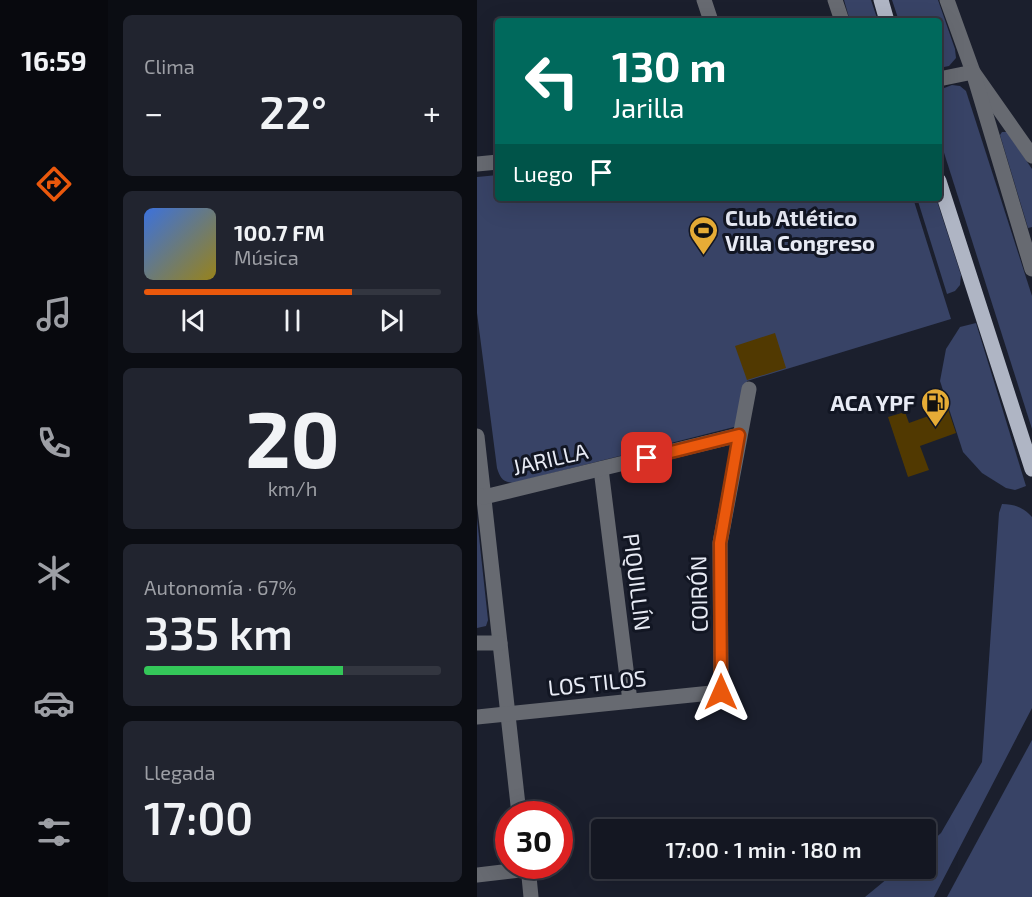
<!DOCTYPE html>
<html lang="es">
<head>
<meta charset="utf-8">
<style>
  body { margin:0; font-family:"Exo 2",sans-serif; background:#21242f; color:#f1f3f6; height:100vh; display:flex; flex-direction:column; font-size:22px; white-space:nowrap }
  * { box-sizing:border-box; margin:0 }
  p { font-size:20px; color:#9d9fa5 }
  .icon { flex:none; width:33px; height:33px; fill:none; stroke:currentColor; stroke-width:2; stroke-linecap:round; stroke-linejoin:round }
  .map { position:relative; flex:1; overflow:hidden }
  .details { display:flex; flex-direction:column; gap:15px; padding:15px; background:#0b0d13; width:369px }
  .details>* { flex:none }
  .banner { position:absolute; left:18px; top:18px; width:447px; height:183px; border-radius:6px; box-shadow:0 6px 24px #0002,0 0 0 2px #333640; background:#00695c; color:#fff; overflow:hidden }
  .speed { position:absolute; left:18px; top:801px; display:flex; gap:12px; font-size:30px; font-weight:700; text-align:center }
  .speed>* { display:grid; place-content:center; width:78px; height:78px; border-radius:50%; background:#141722; box-shadow:0 6px 24px #0002,0 0 0 2px #333640; line-height:1 }
  .speed .limit { border:9px solid #d22; background:#fff; color:#111 }
  .pin { position:absolute; display:grid; place-items:center; width:51px; height:51px; color:#fff; margin:-26px; border-radius:12px; box-shadow:0 3px 9px #0006 }
  .me { position:absolute; width:66px; margin:-33px; rotate:0deg; stroke-linejoin:round; filter:drop-shadow(0 0 4px #0008) }
  .turn { display:flex; align-items:center; gap:21px; height:126px; padding:0 18px; font-size:27px }
  .turn .icon { width:78px; height:78px; stroke-width:2.5 }
  .turn b { display:block; font-size:42px; line-height:51px }
  .then { display:flex; align-items:center; height:57px; padding:0 18px; background:#0003; gap:12px; font-size:22px }
  .big { font-size:45px; font-weight:600; line-height:1.1 }
  .details .widget { flex:1; display:flex; flex-direction:column; justify-content:center; gap:9px; min-width:0; padding:0 21px; border-radius:9px; background:#21242f }
  .details .dial { align-items:center; gap:0 }
  .dial b { font-size:78px; line-height:1 }
  .song { display:flex; align-items:center; gap:18px }
  .cover { width:72px; height:72px; border-radius:9px; background:linear-gradient(135deg,hsl(220 70% 55%),hsl(50 70% 35%)) }
  .played { height:6px; border-radius:3px; background:linear-gradient(90deg,#ea580c 70%,#333640 70%) }
  .keys { display:flex; justify-content:space-around; direction:ltr }
  .heat { display:flex; justify-content:space-between; align-items:center; font-size:33px; direction:ltr }
  .charge { height:9px; border-radius:4px; background:linear-gradient(90deg,#34c759 67%,#333640 0) }
  .trip { position:absolute; left:114px; top:819px; width:345px; height:60px; border-radius:6px; background:#141722; box-shadow:0 6px 24px #0002,0 0 0 2px #333640; font-weight:600; line-height:60px; text-align:center }
  main { display:flex; flex:1; min-height:0 }
  .tab-bar { display:flex; flex-direction:column; width:108px; justify-content:space-around; align-items:center; background:#08090e; color:#9d9fa5 }
  .tab-bar .icon { width:42px; height:42px }
  .tab-bar .current { color:#ea580c }
  .tab-bar b { font-size:27px; color:#f1f3f6 }
  .map>svg:first-child { display:block }
</style>
</head>
<body>
<main>
<nav class="tab-bar">
<b>16:59</b>
<svg class="icon current" aria-label="directions" viewBox="0 0 24 24"><path d="M12 3l9 9-9 9-9-9zM9 14v-3h6M13 9l2 2-2 2"/></svg>
<svg class="icon" aria-label="music" viewBox="0 0 24 24"><path d="M9 18V5l10-2v13"/><circle cx="6" cy="18" r="3"/><circle cx="16" cy="16" r="3"/></svg>
<svg class="icon" aria-label="phone" viewBox="0 0 24 24"><path d="M5 4h4l2 5-3 2q2 4 5 5l2-3 5 2v4C11 20 4 13 5 4z"/></svg>
<svg class="icon" aria-label="climate" viewBox="0 0 24 24"><path d="M12 3v18M4 7l16 10M4 17L20 7"/></svg>
<svg class="icon" aria-label="car" viewBox="0 0 24 24"><path d="M5 17H2v-5l4-1 3-4h7l3 4 3 1v5h-3M9 17h6M6 11h13"/><circle cx="7" cy="17" r="2"/><circle cx="17" cy="17" r="2"/></svg>
<svg class="icon" aria-label="filters" viewBox="0 0 24 24"><path d="M4 7h16M4 17h16"/><circle cx="9" cy="7" r="2"/><circle cx="15" cy="17" r="2"/></svg>
</nav>
<section class="details">
<div class="widget"><p>Clima</p>
<div class="heat"><a>−</a><b class="big">22°</b><a>+</a></div>
</div>
<div class="widget">
<div class="song"><i class="cover"></i><div><b>100.7 FM</b><p>Música</p></div></div>
<div class="played"></div>
<div class="keys"><svg class="icon" aria-label="previous" viewBox="0 0 24 24"><path d="M18 5L8 12l10 7zM5 5v14"/></svg><svg class="icon" aria-label="pause" viewBox="0 0 24 24"><path d="M8 5v14M16 5v14"/></svg><svg class="icon" aria-label="next" viewBox="0 0 24 24"><path d="M6 5l10 7-10 7zM19 5v14"/></svg></div>
</div>
<div class="widget dial"><b>20</b><p>km/h</p></div>
<div class="widget"><p>Autonomía · 67%</p><b class="big">335 km</b><div class="charge"></div></div>
<div class="widget"><p>Llegada</p><b class="big">17:00</b></div>
</section>
<div class="map">
<svg width="555" height="897" viewBox="0 0 555 897">
  <rect width="100%" height="100%" fill="#1b1f2d"/>
  <!-- green -->
  <g fill="#384366">
    <path d="M367 0H394L401 21H373Z"/>
    <path d="M415 0H461L478 49 479 58 472 66 462 68V21H422Z"/>
    <path d="M475 85 483 86 489 91 555 296V429L462 137V90Z"/>
    <path d="M525 132H530L555 169V227L551 228 523 135Z"/>
    <path d="M21 175V198H436L474 319 270 381 261 426 36 483C25 482 23 477 20 468L0 313V177Z"/>
    <path d="M440 198H459L484 275 483 285 478 291 470 294Z"/>
    <path d="M499 323 549 486 538 490 529 488 505 473 486 452 463 381 469 349 483 327Z"/>
    <path d="M525 504C538 504 547 508 555 517V708L457 897H388L422 869 448 868 449 847 464 833 505 762 522 513Z"/>
    <path d="M0 518 11 620 9 626 0 628Z"/>
    <path d="M555 740V897H470Z"/>
  </g>
  <!-- building -->
  <g fill="#513901">
    <path d="M298 333 309 368 270 380 258 346Z"/>
    <path d="M471 409 479 433 443 446 452 470 431 477 411 417 428 412 432 423Z"/>
  </g>
  <g fill="none" stroke-linecap="round" stroke-linejoin="round">
    <!-- minor -->
    <g stroke="#676a71" stroke-width="15">
      <path d="M227 0 234 21"/>
      <path d="M358 0 365 21"/>
      <path d="M470 0 496 72 555 156"/>
      <path d="M462 79 496 72 555 269"/>
      <path d="M0 164 21 162"/>
      <path d="M0 436 42 814"/>
      <path d="M124 469 153 701"/>
      <path d="M0 495 7 497 262 435"/>
      <path d="M0 643H23"/>
      <path d="M0 717 244 692 243 543 272 389"/>
      <path d="M51 866 54 897"/>
      <path d="M0 875 51 869"/>
    </g>
    <!-- major -->
    <g stroke="#afb5c4" stroke-width="15">
      <path d="M404 0 410 21"/>
      <path d="M462 181 555 469"/>
    </g>
  </g>
  <g fill="none" stroke-linecap="round" stroke-linejoin="round">
    <defs>
      <path id="route" d="M170 458 262 435 243 543 244 692"/>
    </defs>
    <!-- route casing -->
    <use href="#route" stroke="#983908" stroke-width="15"/>
    <!-- route -->
    <use href="#route" stroke="#ea580c" stroke-width="10"/>
  </g>
  <!-- icons -->
  <defs>
    <symbol id="stadium-pin" viewBox="-11 -11 22 30"><path d="M0 17L-7.5 6A9.5 9.5 0 1 1 7.5 6Z" fill="#e6ac36" stroke="#121623"/><path d="M0-5a6.5 5 0 1 0 0 10a6.5 5 0 1 0 0-10ZM-3.5-1.8h7v3.6h-7Z" fill="#111"/></symbol>
    <symbol id="fuel-pin" viewBox="-11 -11 22 30"><path d="M0 17L-7.5 6A9.5 9.5 0 1 1 7.5 6Z" fill="#e6ac36" stroke="#121623"/><path d="M-5.5-6h7V0h2V4h1.3V-2.5L3-4.5l.8-.8L6-3V5H2.5V1h-1V6h-7ZM-4.2-4.7v3.2H.2V-4.7Z" fill="#111"/></symbol>
  </defs>
  <g fill-rule="evenodd">
    <use href="#stadium-pin" x="210" y="214" width="33" height="45"/>
    <use href="#fuel-pin" x="442" y="386" width="33" height="45"/>
  </g>
  <g text-anchor="middle" dominant-baseline="central" stroke-width="6" stroke-linejoin="round" paint-order="stroke">
    <!-- poi labels -->
    <g font-size="22" font-weight="bold" fill="#e8ebf5" stroke="#121623" text-anchor="start">
      <text x="248" y="217">Club Atlético<tspan x="248" dy="25">Villa Congreso</tspan></text>
      <text x="438" y="402" text-anchor="end">ACA YPF</text>
    </g>
    <!-- street labels -->
    <g font-size="22" fill="#e8ebf5" stroke="#121623">
      <text transform="translate(73 458) rotate(-13)">JARILLA</text>
      <text transform="translate(161 582) rotate(83)">PIQUILLÍN</text>
      <text transform="translate(221 594) rotate(-91)">COIRÓN</text>
      <text transform="translate(120 682) rotate(-6)">LOS TILOS</text>
    </g>
  </g>
</svg>
<div class="speed"><div class="limit">30</div></div>
<div class="pin" style="left:170px;top:458px;background:#d93025"><svg class="icon" aria-label="arrive" viewBox="0 0 24 24"><path d="M6 21V4h12l-3 4 3 4H6"/></svg></div>
<svg class="me" style="left:244px;top:692px" viewBox="-20 -20 40 40"><path d="M0-17L14 15 0 8-14 15z" fill="#ea580c" stroke="#fff" stroke-width="4"/></svg>
<div class="trip">17:00 · 1 min · 180 m</div>
<div class="banner">
<div class="turn"><svg class="icon" aria-label="left" viewBox="0 0 24 24"><path d="M17 20v-9H6M10 6l-5 5 5 5"/></svg><div><b>130 m</b>Jarilla</div></div>
<div class="then">Luego<svg class="icon" aria-label="arrive" viewBox="0 0 24 24"><path d="M6 21V4h12l-3 4 3 4H6"/></svg></div>
</div>
</div>
</main>
</body>
</html>
